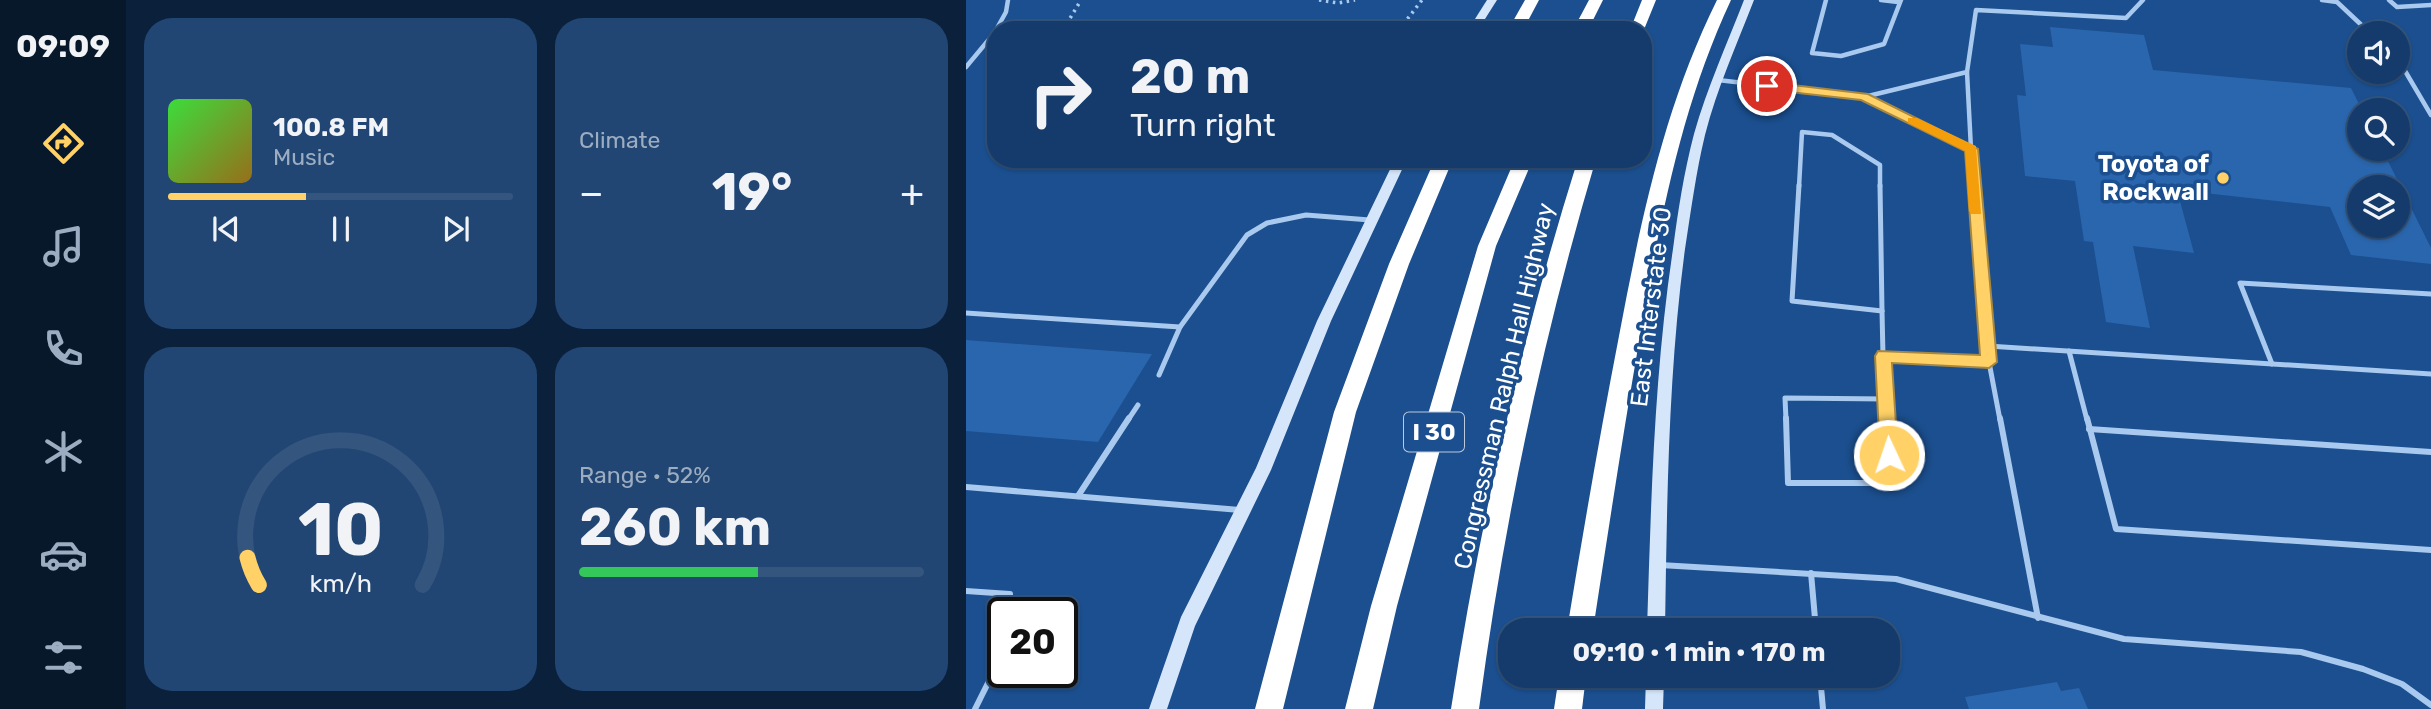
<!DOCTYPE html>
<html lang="en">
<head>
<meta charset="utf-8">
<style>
  body { margin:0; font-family:Rubik,sans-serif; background:#214673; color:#f1f3f6; height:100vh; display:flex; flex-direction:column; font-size:26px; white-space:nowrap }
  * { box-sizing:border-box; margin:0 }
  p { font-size:23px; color:#9dadc1 }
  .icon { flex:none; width:38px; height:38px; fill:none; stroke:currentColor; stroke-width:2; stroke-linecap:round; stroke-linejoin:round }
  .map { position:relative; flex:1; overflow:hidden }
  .sheet { display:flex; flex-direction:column; gap:18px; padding:18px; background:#0b203b; width:840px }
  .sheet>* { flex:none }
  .top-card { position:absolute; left:21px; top:21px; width:665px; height:147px; border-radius:28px; box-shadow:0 2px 5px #0004,0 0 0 2px #33557e; background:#143b6b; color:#f1f3f6; overflow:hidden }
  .controls { position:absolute; left:1381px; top:21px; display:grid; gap:14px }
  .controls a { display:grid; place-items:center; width:63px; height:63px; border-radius:50%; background:#143b6b; box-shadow:0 2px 5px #0004,0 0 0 2px #33557e; font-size:35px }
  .speed { position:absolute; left:21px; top:597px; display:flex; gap:14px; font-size:35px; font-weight:700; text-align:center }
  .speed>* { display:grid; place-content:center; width:91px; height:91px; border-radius:50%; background:#143b6b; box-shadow:0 2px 5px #0004,0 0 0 2px #33557e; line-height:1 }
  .speed .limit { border:4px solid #111; border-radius:10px; background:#fff; color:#111 }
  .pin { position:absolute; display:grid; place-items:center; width:60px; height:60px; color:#fff; margin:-30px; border:4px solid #fff; border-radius:50%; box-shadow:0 2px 7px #0007 }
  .me { position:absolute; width:77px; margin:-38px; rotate:357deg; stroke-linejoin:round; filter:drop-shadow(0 0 5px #0008) }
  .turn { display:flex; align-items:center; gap:24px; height:147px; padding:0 28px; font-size:32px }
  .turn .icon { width:91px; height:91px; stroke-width:2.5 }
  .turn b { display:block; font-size:49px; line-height:60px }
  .big { font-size:52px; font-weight:700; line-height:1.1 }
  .sheet .tile { flex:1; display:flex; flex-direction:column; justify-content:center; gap:10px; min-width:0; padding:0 24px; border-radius:28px; background:#214673 }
  .sheet .dial { align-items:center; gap:0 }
  .dial svg { height:182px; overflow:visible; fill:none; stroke:#33557e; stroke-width:7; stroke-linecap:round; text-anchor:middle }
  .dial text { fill:#f1f3f6; stroke:none }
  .song { display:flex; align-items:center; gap:21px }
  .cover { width:84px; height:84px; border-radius:10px; background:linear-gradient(135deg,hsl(120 70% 55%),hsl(40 70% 35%)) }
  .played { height:7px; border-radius:4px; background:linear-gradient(90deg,#ffd166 40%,#33557e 40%) }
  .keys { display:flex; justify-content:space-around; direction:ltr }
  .heat { display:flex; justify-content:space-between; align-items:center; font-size:38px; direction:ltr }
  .charge { height:10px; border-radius:5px; background:linear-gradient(90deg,#34c759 52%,#33557e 0) }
  .sheet .tiles { flex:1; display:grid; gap:18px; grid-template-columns:repeat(2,1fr) }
  .trip { position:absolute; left:532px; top:618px; width:402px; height:70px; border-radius:28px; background:#143b6b; box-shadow:0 2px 5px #0004,0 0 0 2px #33557e; font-weight:700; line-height:70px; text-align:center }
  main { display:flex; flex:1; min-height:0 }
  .tabs { display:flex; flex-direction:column; width:126px; justify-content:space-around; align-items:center; background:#08182b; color:#9dadc1 }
  .tabs .icon { width:49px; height:49px }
  .tabs .on { color:#ffd166 }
  .tabs b { font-size:32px; color:#f1f3f6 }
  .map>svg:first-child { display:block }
</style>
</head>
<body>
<main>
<nav class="tabs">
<b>09:09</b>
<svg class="icon on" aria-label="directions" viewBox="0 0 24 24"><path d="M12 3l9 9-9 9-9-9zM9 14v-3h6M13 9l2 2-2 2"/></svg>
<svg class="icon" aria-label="music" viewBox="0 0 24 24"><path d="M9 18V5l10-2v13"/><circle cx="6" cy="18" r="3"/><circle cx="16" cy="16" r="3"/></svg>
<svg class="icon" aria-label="phone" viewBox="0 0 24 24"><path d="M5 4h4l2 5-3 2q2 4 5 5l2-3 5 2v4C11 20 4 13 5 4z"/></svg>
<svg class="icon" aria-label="climate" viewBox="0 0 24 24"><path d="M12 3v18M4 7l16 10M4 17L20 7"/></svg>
<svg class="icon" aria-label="car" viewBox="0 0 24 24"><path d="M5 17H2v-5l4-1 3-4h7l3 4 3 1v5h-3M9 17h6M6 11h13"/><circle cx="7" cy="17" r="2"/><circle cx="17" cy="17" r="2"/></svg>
<svg class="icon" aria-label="filters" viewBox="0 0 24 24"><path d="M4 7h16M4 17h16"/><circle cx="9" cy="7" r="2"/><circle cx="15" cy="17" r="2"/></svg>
</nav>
<section class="sheet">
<div class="tiles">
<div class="tile">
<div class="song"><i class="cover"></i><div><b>100.8 FM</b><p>Music</p></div></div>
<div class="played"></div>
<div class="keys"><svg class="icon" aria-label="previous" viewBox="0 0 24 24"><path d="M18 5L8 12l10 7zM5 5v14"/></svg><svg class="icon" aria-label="pause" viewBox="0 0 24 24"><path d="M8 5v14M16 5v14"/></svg><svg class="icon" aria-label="next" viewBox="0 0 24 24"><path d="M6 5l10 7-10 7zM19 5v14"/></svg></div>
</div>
<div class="tile"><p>Climate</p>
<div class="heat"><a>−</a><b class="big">19°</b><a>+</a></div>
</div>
<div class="tile dial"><svg viewBox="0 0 100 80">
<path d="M14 69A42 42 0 1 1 86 69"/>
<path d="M14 69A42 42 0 0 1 9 57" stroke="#ffd166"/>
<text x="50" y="56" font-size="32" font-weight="700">10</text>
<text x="50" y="72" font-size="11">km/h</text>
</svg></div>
<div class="tile"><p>Range · 52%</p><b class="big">260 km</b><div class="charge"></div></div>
</div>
</section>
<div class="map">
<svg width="1465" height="709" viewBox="0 0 1465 709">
  <rect width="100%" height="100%" fill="#1b4f8f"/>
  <!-- building -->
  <g fill="#2a66ad" fill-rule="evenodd">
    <path d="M1084 27 1178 35 1187 70 1385 88 1396 110H1393V149H1416L1465 248V264L1385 255 1364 207 1211 190 1228 253 1167 246 1184 328 1140 322 1127 242 1118 241 1109 181 1059 176 1051 95 1060 96 1054 44 1087 47ZM1393 187H1432V226H1393Z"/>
    <path d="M0 340 186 354 132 442 0 431Z"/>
    <path d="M1091 682 1095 691 1113 688 1122 709H1003L999 697Z"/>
  </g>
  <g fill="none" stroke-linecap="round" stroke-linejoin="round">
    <!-- path -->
    <g stroke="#a9c9ee" stroke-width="3.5" stroke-dasharray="2.5 4.5" stroke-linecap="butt">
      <path d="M353 0 372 3 389 0"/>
      <path d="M97 30 115 0"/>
      <path d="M433 30 456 0"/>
    </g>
    <!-- lane-far2 -->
    <g stroke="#a9c9ee" stroke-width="4.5">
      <path d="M860 0 846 53 875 56 918 44 935 0"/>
      <path d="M915 0 932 2"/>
      <path d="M1356 0 1371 2 1404 33"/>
      <path d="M1423 0 1431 7 1465 5"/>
      <path d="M30 30 40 12 42 0"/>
      <path d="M1432 59 1465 115"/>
      <path d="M0 67 30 31"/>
      <path d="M1001 72 1005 149"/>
      <path d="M752 80 898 97 1005 149 1008 187"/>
      <path d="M898 97 1001 72 1010 10 1160 18 1177 0"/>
      <path d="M833 187 836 132 866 135 914 165V187"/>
    </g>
    <!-- lane-far1 -->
    <g stroke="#a9c9ee" stroke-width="5">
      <path d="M833 185 826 301 916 311"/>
      <path d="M914 185 916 311"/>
      <path d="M1008 185 1023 362 1034 420"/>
      <path d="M916 311 917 356 1023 362"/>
      <path d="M0 313 214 327 281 235 301 223 340 215 404 220"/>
      <path d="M1022 346 1465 374"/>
      <path d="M1103 351 1121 420"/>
      <path d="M917 356 920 399"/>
      <path d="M1306 364 1274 283 1465 294"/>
      <path d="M193 375 214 327"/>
      <path d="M920 399 921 420"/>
      <path d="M162 420 172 405"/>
      <path d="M820 420 819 398 920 399"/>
    </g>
    <!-- lane -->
    <g stroke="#a9c9ee" stroke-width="6">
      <path d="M820 418 822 483H925L921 418"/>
      <path d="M1034 418 1072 618"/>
      <path d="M1121 418 1150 529 1465 550"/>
      <path d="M1123 429 1465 452"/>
      <path d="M0 487 274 510"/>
      <path d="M112 496 163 418"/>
      <path d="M694 565 930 579 1158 639 1335 652 1397 669 1436 684 1465 705"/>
      <path d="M845 573 850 630"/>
      <path d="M0 591 44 594V612"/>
      <path d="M854 676 857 709"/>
      <path d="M9 709 37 653"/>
    </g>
    <!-- secondary -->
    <g fill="#d6e6fa" fill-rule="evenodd">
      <path d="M521 0H531L512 30H502Z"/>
      <path d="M778 0H788C771 44 751 88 739 135 730 172 725 211 719 249 702 375 701 503 699 630H681C685 503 688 375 707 249 712 211 718 172 728 134 741 88 761 44 778 0Z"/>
      <path d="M429 159H441L365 321 305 470 229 626 201 709H183L215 617 290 468 351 321Z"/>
      <path d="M680 676H698L697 709H679Z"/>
    </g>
    <!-- highway -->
    <g fill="#fff" fill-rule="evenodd">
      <path d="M559 0H573L557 30H542Z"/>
      <path d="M623 0H637L622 30H607Z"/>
      <path d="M676 0H690L677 32 664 30Z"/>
      <path d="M751 0H765C715 107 694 220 674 336 657 434 642 532 627 630H601C617 532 634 434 653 336 675 220 698 107 751 0Z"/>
      <path d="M469 159H487L443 264 390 412 317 709H289L368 412 423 264Z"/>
      <path d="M549 159H567L530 246 431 606 407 709H379L405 606 512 246Z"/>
      <path d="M612 159H630C576 340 538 522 513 709H485C514 522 555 340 612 159Z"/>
      <path d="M593 676H620L616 709H588Z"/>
    </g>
  </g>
  <!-- route -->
  <path fill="#ffd166" stroke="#a68842" stroke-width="2" d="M801 82 902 94 1012 149 1031 362 1023 368 926 363 932 455 923 462 914 455 909 356 912 351 1014 355 999 151 895 100 796 89 795 86Z"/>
  <!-- slow -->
  <path fill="#f59e0b" d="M942 118H951L1010 146 1015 214H1005L1003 211 999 151 942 123Z"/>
  <!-- markers -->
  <circle fill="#ffd166" stroke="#1b4f8f" stroke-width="2.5" cx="1257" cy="178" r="7"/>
  <g text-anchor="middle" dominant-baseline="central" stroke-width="7" stroke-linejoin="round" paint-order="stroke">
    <!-- shield labels -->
    <rect fill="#1b4f8f" stroke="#bbcadd" stroke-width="2" x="438" y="412.5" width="60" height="39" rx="5"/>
    <g font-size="23" font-weight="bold" fill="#fff">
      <text x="468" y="432">I 30</text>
    </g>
    <!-- poi labels -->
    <g font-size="24" font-weight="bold" fill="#fff" stroke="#1b4f8f" text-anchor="end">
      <text x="1243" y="164">Toyota of<tspan x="1243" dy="28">Rockwall</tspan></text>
    </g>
    <!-- street labels -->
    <g font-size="24" fill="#fff" stroke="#1b4f8f">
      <text transform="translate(685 307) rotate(-83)">East Interstate 30</text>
      <text transform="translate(538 386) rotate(-77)">Congressman Ralph Hall Highway</text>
    </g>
  </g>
</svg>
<div class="controls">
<a><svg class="icon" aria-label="sound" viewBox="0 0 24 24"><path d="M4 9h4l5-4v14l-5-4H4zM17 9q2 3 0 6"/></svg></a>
<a><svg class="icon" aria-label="search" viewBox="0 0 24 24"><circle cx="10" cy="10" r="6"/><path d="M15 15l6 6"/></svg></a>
<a><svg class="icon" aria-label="layers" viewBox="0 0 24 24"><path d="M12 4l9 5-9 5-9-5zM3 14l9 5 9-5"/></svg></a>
</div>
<div class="speed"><div class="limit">20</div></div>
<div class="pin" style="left:801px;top:86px;background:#d93025"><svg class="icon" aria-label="arrive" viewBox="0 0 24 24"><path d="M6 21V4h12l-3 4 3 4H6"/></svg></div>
<svg class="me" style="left:923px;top:455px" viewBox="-20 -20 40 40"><circle r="17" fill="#ffd166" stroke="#fff" stroke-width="3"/><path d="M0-11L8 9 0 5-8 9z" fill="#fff"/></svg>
<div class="trip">09:10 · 1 min · 170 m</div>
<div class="top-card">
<div class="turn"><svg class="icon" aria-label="right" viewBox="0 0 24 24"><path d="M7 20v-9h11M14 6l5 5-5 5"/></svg><div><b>20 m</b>Turn right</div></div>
</div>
</div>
</main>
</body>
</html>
